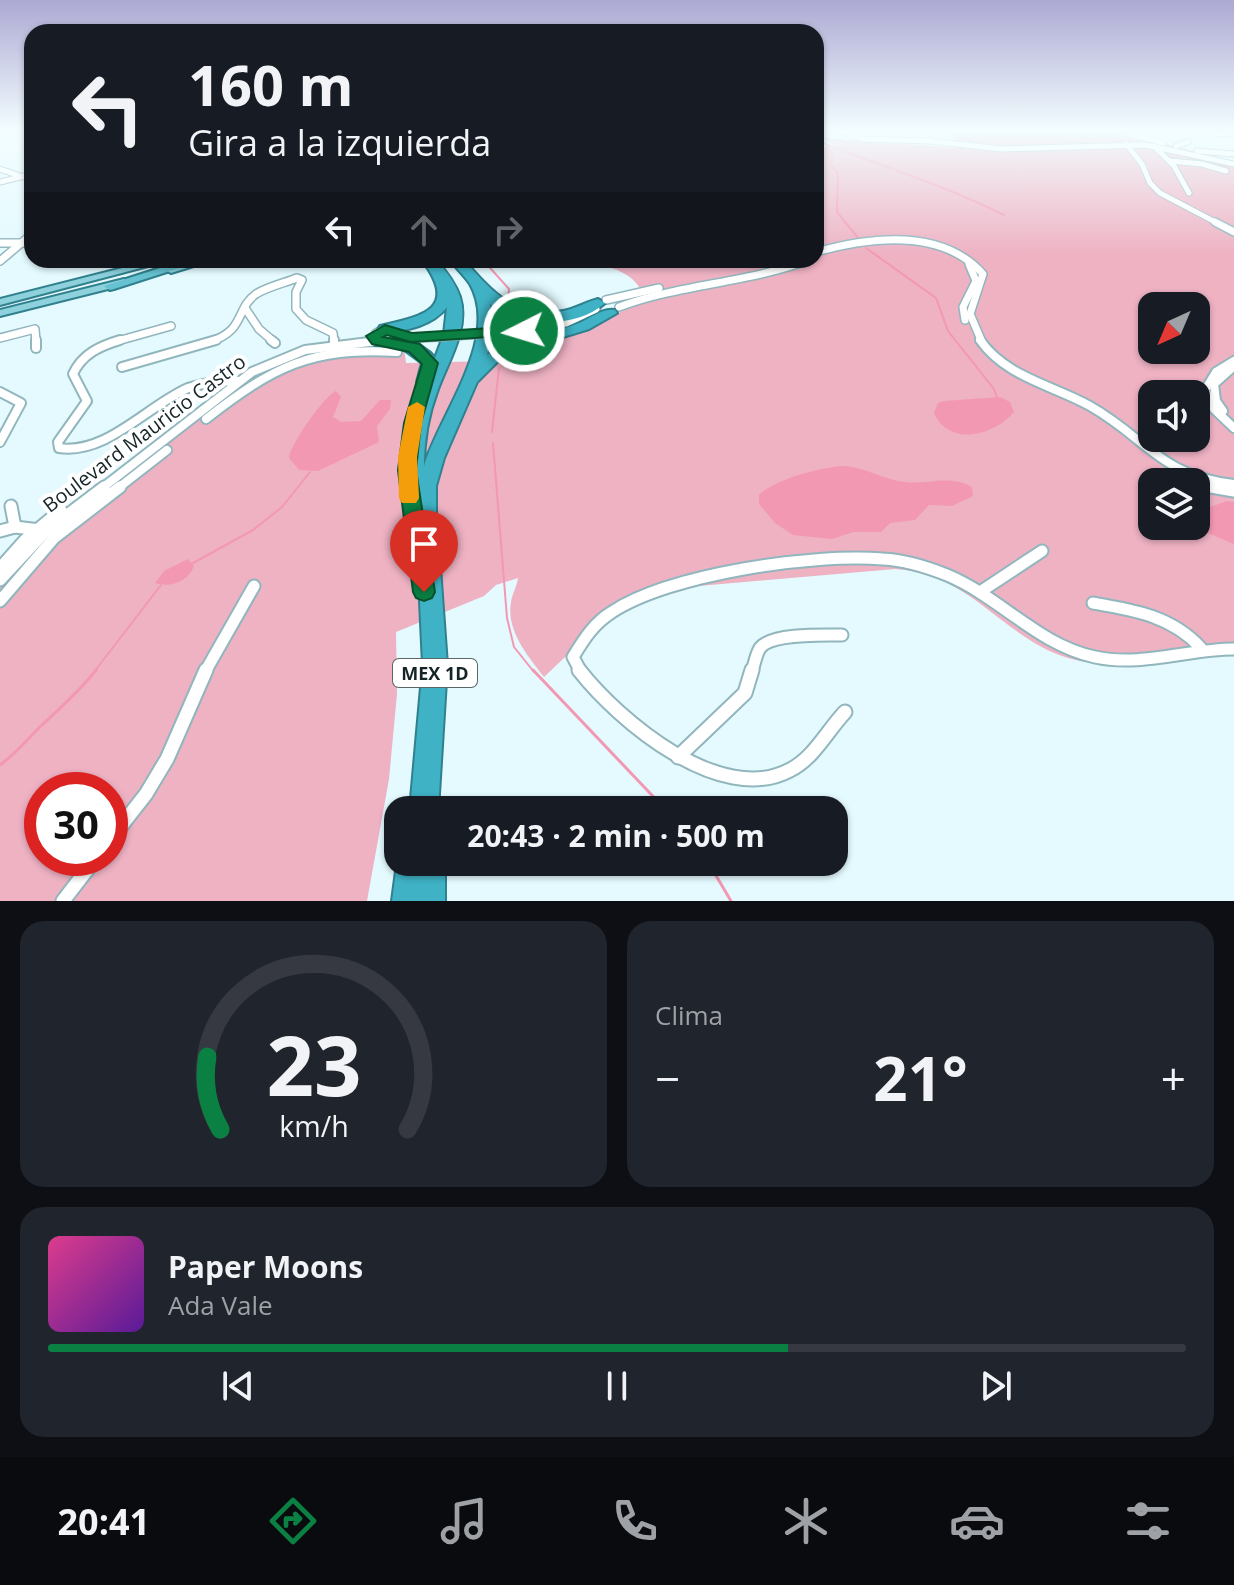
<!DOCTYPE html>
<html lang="es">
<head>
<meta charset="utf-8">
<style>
  body { margin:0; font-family:"Open Sans",sans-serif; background:#20242c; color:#f1f3f6; height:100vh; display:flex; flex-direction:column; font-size:30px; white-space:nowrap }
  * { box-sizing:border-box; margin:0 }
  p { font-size:26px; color:#9ea1a6 }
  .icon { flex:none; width:44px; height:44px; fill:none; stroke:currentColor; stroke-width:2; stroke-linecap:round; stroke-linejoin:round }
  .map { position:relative; height:901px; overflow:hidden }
  .sheet { display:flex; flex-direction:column; gap:20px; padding:20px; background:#0d0f14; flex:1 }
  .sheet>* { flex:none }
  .top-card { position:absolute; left:24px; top:24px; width:800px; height:244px; border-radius:24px; box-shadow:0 2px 6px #0004; background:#171b24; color:#f1f3f6; overflow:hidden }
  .needle { width:52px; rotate:224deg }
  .controls { position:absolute; left:1138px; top:292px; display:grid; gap:16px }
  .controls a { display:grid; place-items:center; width:72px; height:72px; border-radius:16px; background:#171b24; box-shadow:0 2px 6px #0004; font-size:40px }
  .speed { position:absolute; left:24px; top:772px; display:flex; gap:16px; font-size:40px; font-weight:700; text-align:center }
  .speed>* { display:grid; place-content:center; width:104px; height:104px; border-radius:50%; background:#171b24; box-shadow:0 2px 6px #0004; line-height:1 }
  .speed .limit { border:12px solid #d22; background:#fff; color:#111 }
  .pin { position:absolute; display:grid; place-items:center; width:68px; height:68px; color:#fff; margin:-82px -34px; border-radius:50% 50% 50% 0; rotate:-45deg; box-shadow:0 0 8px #0007 }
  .pin .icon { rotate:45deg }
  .me { position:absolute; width:88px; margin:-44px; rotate:265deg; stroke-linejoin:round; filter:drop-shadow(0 0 6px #0008) }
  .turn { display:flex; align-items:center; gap:28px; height:168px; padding:0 32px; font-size:36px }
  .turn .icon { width:104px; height:104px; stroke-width:2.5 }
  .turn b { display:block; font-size:56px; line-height:68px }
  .lanes { display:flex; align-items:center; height:76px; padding:0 32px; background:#0003; justify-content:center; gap:40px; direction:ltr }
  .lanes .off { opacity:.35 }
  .big { font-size:60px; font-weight:700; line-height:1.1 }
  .sheet .tile { flex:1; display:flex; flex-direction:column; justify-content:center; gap:12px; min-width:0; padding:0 28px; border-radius:24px; background:#20242c }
  .sheet .dial { align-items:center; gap:0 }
  .dial svg { height:208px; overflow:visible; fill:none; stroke:#363941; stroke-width:7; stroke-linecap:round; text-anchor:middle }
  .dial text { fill:#f1f3f6; stroke:none }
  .song { display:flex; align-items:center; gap:24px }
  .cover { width:96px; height:96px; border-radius:12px; background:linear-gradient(135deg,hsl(330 70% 55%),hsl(270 70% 35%)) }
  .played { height:8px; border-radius:4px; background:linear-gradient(90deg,#0b8043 65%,#363941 65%) }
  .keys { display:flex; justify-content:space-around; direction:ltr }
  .heat { display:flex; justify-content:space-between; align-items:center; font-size:44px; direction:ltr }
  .sheet .tiles { flex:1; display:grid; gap:20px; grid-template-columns:1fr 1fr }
  .tile:last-child { grid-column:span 2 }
  .trip { position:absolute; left:384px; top:796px; width:464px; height:80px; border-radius:24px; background:#171b24; box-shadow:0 2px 6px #0004; font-weight:700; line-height:80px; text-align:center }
  .menu { display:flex; height:128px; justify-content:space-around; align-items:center; background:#090b0e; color:#9ea1a6 }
  .menu .icon { width:56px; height:56px }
  .menu .on { color:#0b8043 }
  .menu b { font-size:36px; color:#f1f3f6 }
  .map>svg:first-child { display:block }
</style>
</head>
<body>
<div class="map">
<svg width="1234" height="901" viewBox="0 0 1234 901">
  <rect width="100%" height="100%" fill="#e4faff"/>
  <!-- green -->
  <path fill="#eeb2c3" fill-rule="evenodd" d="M949 129H1127V133L1234 162V656C1178 650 1123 675 1068 658 1001 637 971 573 895 569L676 588 653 596 602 622 544 677C528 656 506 631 511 602 512 594 517 586 518 578L496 585 484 596 396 632 397 694 389 779 367 901H0V586L35 546 257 371C302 352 355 338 404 348L406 363 490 361 503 354 589 326 645 301C639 275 616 268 592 263L594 260H816V146L836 147 824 138 960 148ZM1152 306H1196V350H1152ZM1152 394H1196V438H1152ZM1152 482H1196V526H1152ZM42 790H110V858H42Z"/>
  <!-- water -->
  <g fill="#f398b3">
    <path d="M336 391 341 397 333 417 342 422 361 421 380 400H391L390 409 377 426 379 442 318 471 299 470 289 458C290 445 324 396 336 391Z"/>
    <path d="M1000 397 1010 402 1014 412C995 435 949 448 934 413L938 403 944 401Z"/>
    <path d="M844 466C866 467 883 480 905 482 929 485 949 474 972 487L973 496 952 506 929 505 915 520 890 523 881 532H853L832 539 793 535 775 523 759 504V495C775 479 822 467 844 466Z"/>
    <path d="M1227 501 1234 502V544L1191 526H1196V506L1210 507Z"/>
    <path d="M188 559 194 566C188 582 170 588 155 583L164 571Z"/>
  </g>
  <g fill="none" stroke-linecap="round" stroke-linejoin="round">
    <!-- stream-far1 -->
    <g stroke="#f398b3" stroke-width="2">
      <path d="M816 136 822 142"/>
      <path d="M823 143C884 167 946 186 1004 215"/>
      <path d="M827 146 833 156 830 165 838 173 837 212 858 238"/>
      <path d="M866 248 936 298 948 331 994 389 997 398"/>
      <path d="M483 260 509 289 508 302"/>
      <path d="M508 325 509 318"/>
      <path d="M503 345 504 342"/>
      <path d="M492 432 499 368"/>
      <path d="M493 443 507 618 514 647 534 672"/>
      <path d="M193 563 253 530 282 507 310 472"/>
      <path d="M94 672 161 585"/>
    </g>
    <!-- stream -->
    <g stroke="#f398b3" stroke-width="3">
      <path d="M533 670 666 810"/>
      <path d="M0 765C17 753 27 739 42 725 61 707 79 692 96 670"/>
      <path d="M708 862 731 901"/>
    </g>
    <defs>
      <g id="minor-far4">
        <path d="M834 129 863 139 930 141 1001 149 1146 145 1234 164"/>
        <path d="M1130 129 1131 134 1163 143"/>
        <path d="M1214 134 1234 133"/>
        <path d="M1126 144 1142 164 1150 183 1160 193 1219 224"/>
        <path d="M1176 146 1188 142"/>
        <path d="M1155 147 1174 166 1189 193"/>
        <path d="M1197 151 1234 154"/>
        <path d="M1170 161 1202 164 1226 171"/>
        <path d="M0 169 32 180"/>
        <path d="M0 182 24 176"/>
      </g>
      <g id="minor-far3">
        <path d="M1215 222 1234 232"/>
        <path d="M0 243H25"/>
        <path d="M816 252C870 237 942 228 983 274L970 314 982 342"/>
        <path d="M0 261 32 234"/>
        <path d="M606 300 659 288"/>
        <path d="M619 307C681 284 747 283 809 260"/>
        <path d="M245 308 259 329 274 342"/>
        <path d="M965 320 963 307 976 281 969 264"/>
        <path d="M382 330 392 331 393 337 384 341 375 339 376 333Z"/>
        <path d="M497 333 566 323 596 309"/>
        <path d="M0 338 35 329 36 342"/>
        <path d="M391 339 438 337"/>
        <path d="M114 342 171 326"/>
        <path d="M209 342C246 331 235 309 256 294 267 287 284 283 297 278L302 280 296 292V309L306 320 333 333 334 342"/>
        <path d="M371 342 377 341"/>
      </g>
      <g id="minor-far2">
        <path d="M36 340V348"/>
        <path d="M120 340C100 346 82 354 73 374L87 401 58 442 59 448C106 455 147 406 188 388 205 382 220 381 238 381"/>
        <path d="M271 340 275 343"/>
        <path d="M334 340V346"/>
        <path d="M378 340H387"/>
        <path d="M980 340C1006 377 1052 385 1090 406 1148 439 1159 475 1234 484"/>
        <path d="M1234 361 1216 372 1205 390 1214 409 1234 428"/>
        <path d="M122 367 216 340"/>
        <path d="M0 392 21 403 0 442"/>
        <path d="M1223 411 1216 401 1214 384 1234 366"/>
        <path d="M206 419C273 367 310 347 397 352"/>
        <path d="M1207 486 1222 489"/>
        <path d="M101 489 252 372 305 350 377 341"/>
        <path d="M117 489 167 450"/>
      </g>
      <g id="minor-far1">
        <path d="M1211 487 1234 491"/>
        <path d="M11 506 15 527"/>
        <path d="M0 531 15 527 40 530"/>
        <path d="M0 568 25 540 61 510"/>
        <path d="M0 580 45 532 104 487"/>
        <path d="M980 592 1042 551"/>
        <path d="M0 601 54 538 120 487"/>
        <path d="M1093 603C1134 610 1172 616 1201 648"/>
        <path d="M205 672 254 586"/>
        <path d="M581 672 573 657C584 639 594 623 612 612 670 574 814 553 883 559 905 560 927 567 947 575 1000 597 1038 645 1095 657 1141 667 1188 649 1234 649"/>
        <path d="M752 672C754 665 756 654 760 648 771 633 824 635 842 635"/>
      </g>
      <g id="minor">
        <path d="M579 670C619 721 721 807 790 770 814 758 827 731 845 712"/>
        <path d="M678 757 745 693 752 670"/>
        <path d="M110 840 146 794 167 759 206 670"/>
        <path d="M63 901 96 858"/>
      </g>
      <g id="primary">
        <path d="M154 260H171L0 305V299Z"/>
        <path d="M196 260H213L171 273 166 270Z"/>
        <path d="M124 279 129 282 128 284 0 316V310Z"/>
      </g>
      <path id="trunk" d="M185 260H204L114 289 110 290 104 286Z"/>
      <g id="motorway">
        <path d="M422 260H436C446 271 455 282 460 297 470 329 447 363 437 392 428 416 424 441 424 466 439 415 501 338 470 284 465 276 456 268 450 260H464C491 291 517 321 563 311 575 309 586 302 598 299L605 303C575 330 522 326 490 304L491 340 487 355C515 337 549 335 579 323 591 318 602 308 615 310L617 313 589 329 517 351 497 362 477 382 444 458 436 486V512L447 665 438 810H410L423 665 416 517 409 515 406 510C403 467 406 427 423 387L417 382 422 363 403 349 375 345 372 342C389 329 423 343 435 358L444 334 447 307C432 326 408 330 385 333L378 329 380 326C424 316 459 309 422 260Z"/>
        <path d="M398 856V862H445V901H392Z"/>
      </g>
    </defs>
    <!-- minor-far4 casing -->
    <use href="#minor-far4" stroke="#91b6bd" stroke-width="7"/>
    <!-- minor-far3 casing -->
    <use href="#minor-far3" stroke="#91b6bd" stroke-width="10"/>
    <!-- minor-far2 casing -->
    <use href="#minor-far2" stroke="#91b6bd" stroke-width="12"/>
    <!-- minor-far1 casing -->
    <use href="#minor-far1" stroke="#91b6bd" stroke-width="15"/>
    <!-- minor casing -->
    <use href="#minor" stroke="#91b6bd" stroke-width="17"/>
    <!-- primary casing -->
    <use href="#primary" stroke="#30808e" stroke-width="4"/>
    <!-- trunk casing -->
    <use href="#trunk" stroke="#30808e" stroke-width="4"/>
    <!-- motorway casing -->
    <use href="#motorway" stroke="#30808e" stroke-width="4"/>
    <!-- minor-far4 -->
    <use href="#minor-far4" stroke="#fff" stroke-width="5"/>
    <!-- minor-far3 -->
    <use href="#minor-far3" stroke="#fff" stroke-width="7"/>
    <!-- minor-far2 -->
    <use href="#minor-far2" stroke="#fff" stroke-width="8"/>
    <!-- minor-far1 -->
    <use href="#minor-far1" stroke="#fff" stroke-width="11"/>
    <!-- minor -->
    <use href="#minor" stroke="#fff" stroke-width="13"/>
    <!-- primary -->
    <use href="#primary" fill="#8cd1dc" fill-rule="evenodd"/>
    <!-- trunk -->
    <use href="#trunk" fill="#66c2d0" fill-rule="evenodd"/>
    <!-- motorway -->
    <use href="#motorway" fill="#3fb2c5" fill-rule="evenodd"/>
    <defs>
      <path id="minor-bridge" d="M438 337 497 333"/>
    </defs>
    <!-- minor-bridge casing -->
    <use href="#minor-bridge" stroke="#91b6bd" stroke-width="10" stroke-linecap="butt"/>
    <!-- minor-bridge -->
    <use href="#minor-bridge" stroke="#fff" stroke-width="7"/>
  </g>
  <!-- sky -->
  <linearGradient id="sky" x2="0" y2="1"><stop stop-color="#aca9d3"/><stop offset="0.51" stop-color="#f3fdff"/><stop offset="1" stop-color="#f3fdff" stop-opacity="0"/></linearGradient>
  <rect width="1234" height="255" fill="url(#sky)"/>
  <!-- route -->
  <path fill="#0b8043" stroke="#07532c" stroke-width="2" d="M385 325 412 333 524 326 532 331 524 335 411 342 387 335 383 337 420 344 438 363 421 423 416 470 435 592 432 598 424 601 416 598 413 592 398 470 404 423 422 364 409 352 372 344 366 336Z"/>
  <!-- slow -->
  <path fill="#f59e0b" d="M417 402 425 407 417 457 419 498 416 503H402L399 498 398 457 408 407Z"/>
  <g text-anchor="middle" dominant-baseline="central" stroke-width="8" stroke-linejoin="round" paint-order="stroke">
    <!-- shield labels -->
    <rect fill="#fff" stroke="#5b6668" stroke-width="2" x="393" y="659" width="84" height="28" rx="6"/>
    <g font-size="18" font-weight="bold" fill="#152427">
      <text x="435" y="673">MEX 1D</text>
    </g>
    <!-- street labels -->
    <g font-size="20" fill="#152427" stroke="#fff">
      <text transform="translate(144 433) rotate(-37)">Boulevard Mauricio Castro</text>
    </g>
  </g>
</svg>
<div class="controls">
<a><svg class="needle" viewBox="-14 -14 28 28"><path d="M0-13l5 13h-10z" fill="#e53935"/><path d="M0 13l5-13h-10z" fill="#9ea1a6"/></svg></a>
<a><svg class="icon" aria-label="sound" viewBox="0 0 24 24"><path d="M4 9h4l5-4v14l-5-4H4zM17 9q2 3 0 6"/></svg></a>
<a><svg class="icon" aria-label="layers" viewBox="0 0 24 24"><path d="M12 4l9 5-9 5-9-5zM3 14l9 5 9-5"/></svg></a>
</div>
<div class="speed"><div class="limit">30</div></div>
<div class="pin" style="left:424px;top:592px;background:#d93025"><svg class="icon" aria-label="arrive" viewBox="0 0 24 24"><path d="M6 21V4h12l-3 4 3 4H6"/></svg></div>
<svg class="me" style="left:524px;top:331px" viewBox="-20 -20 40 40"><circle r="17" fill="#0b8043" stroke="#fff" stroke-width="3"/><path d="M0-11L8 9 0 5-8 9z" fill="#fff"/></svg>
<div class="trip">20:43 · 2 min · 500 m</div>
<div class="top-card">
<div class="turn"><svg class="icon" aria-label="left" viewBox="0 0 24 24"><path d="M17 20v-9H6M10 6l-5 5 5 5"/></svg><div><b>160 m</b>Gira a la izquierda</div></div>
<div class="lanes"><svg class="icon" aria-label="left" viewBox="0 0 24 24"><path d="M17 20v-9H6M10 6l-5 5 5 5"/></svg><svg class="icon off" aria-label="ahead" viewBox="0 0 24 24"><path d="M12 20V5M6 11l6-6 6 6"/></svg><svg class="icon off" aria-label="right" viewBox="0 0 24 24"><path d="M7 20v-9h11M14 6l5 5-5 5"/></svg></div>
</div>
</div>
<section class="sheet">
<div class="tiles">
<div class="tile dial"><svg viewBox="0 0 100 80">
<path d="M14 69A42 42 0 1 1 86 69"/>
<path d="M14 69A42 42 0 0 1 9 41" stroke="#0b8043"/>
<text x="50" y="56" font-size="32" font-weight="700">23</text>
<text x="50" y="72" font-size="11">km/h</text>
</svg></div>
<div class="tile"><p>Clima</p>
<div class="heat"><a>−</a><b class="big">21°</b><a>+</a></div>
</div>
<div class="tile">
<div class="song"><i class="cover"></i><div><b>Paper Moons</b><p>Ada Vale</p></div></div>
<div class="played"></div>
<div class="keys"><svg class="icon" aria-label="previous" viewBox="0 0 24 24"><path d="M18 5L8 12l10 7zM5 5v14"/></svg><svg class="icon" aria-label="pause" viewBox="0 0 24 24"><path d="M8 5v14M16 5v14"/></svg><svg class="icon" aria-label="next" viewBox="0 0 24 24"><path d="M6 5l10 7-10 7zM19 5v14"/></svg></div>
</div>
</div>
</section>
<nav class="menu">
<b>20:41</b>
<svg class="icon on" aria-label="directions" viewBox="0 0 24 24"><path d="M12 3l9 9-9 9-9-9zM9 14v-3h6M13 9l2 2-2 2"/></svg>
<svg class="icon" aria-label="music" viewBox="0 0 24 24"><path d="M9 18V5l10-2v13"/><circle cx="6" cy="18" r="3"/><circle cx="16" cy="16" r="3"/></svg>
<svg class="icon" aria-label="phone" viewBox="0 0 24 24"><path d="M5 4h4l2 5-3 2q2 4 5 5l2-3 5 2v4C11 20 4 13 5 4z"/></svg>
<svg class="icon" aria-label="climate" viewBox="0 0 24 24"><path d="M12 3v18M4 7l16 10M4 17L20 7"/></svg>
<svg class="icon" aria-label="car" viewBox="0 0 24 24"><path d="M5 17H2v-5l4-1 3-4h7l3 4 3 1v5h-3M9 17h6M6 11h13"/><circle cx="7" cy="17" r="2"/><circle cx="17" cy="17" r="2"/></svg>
<svg class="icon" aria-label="filters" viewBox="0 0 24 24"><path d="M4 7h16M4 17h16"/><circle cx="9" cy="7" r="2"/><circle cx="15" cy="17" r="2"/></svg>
</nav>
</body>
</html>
